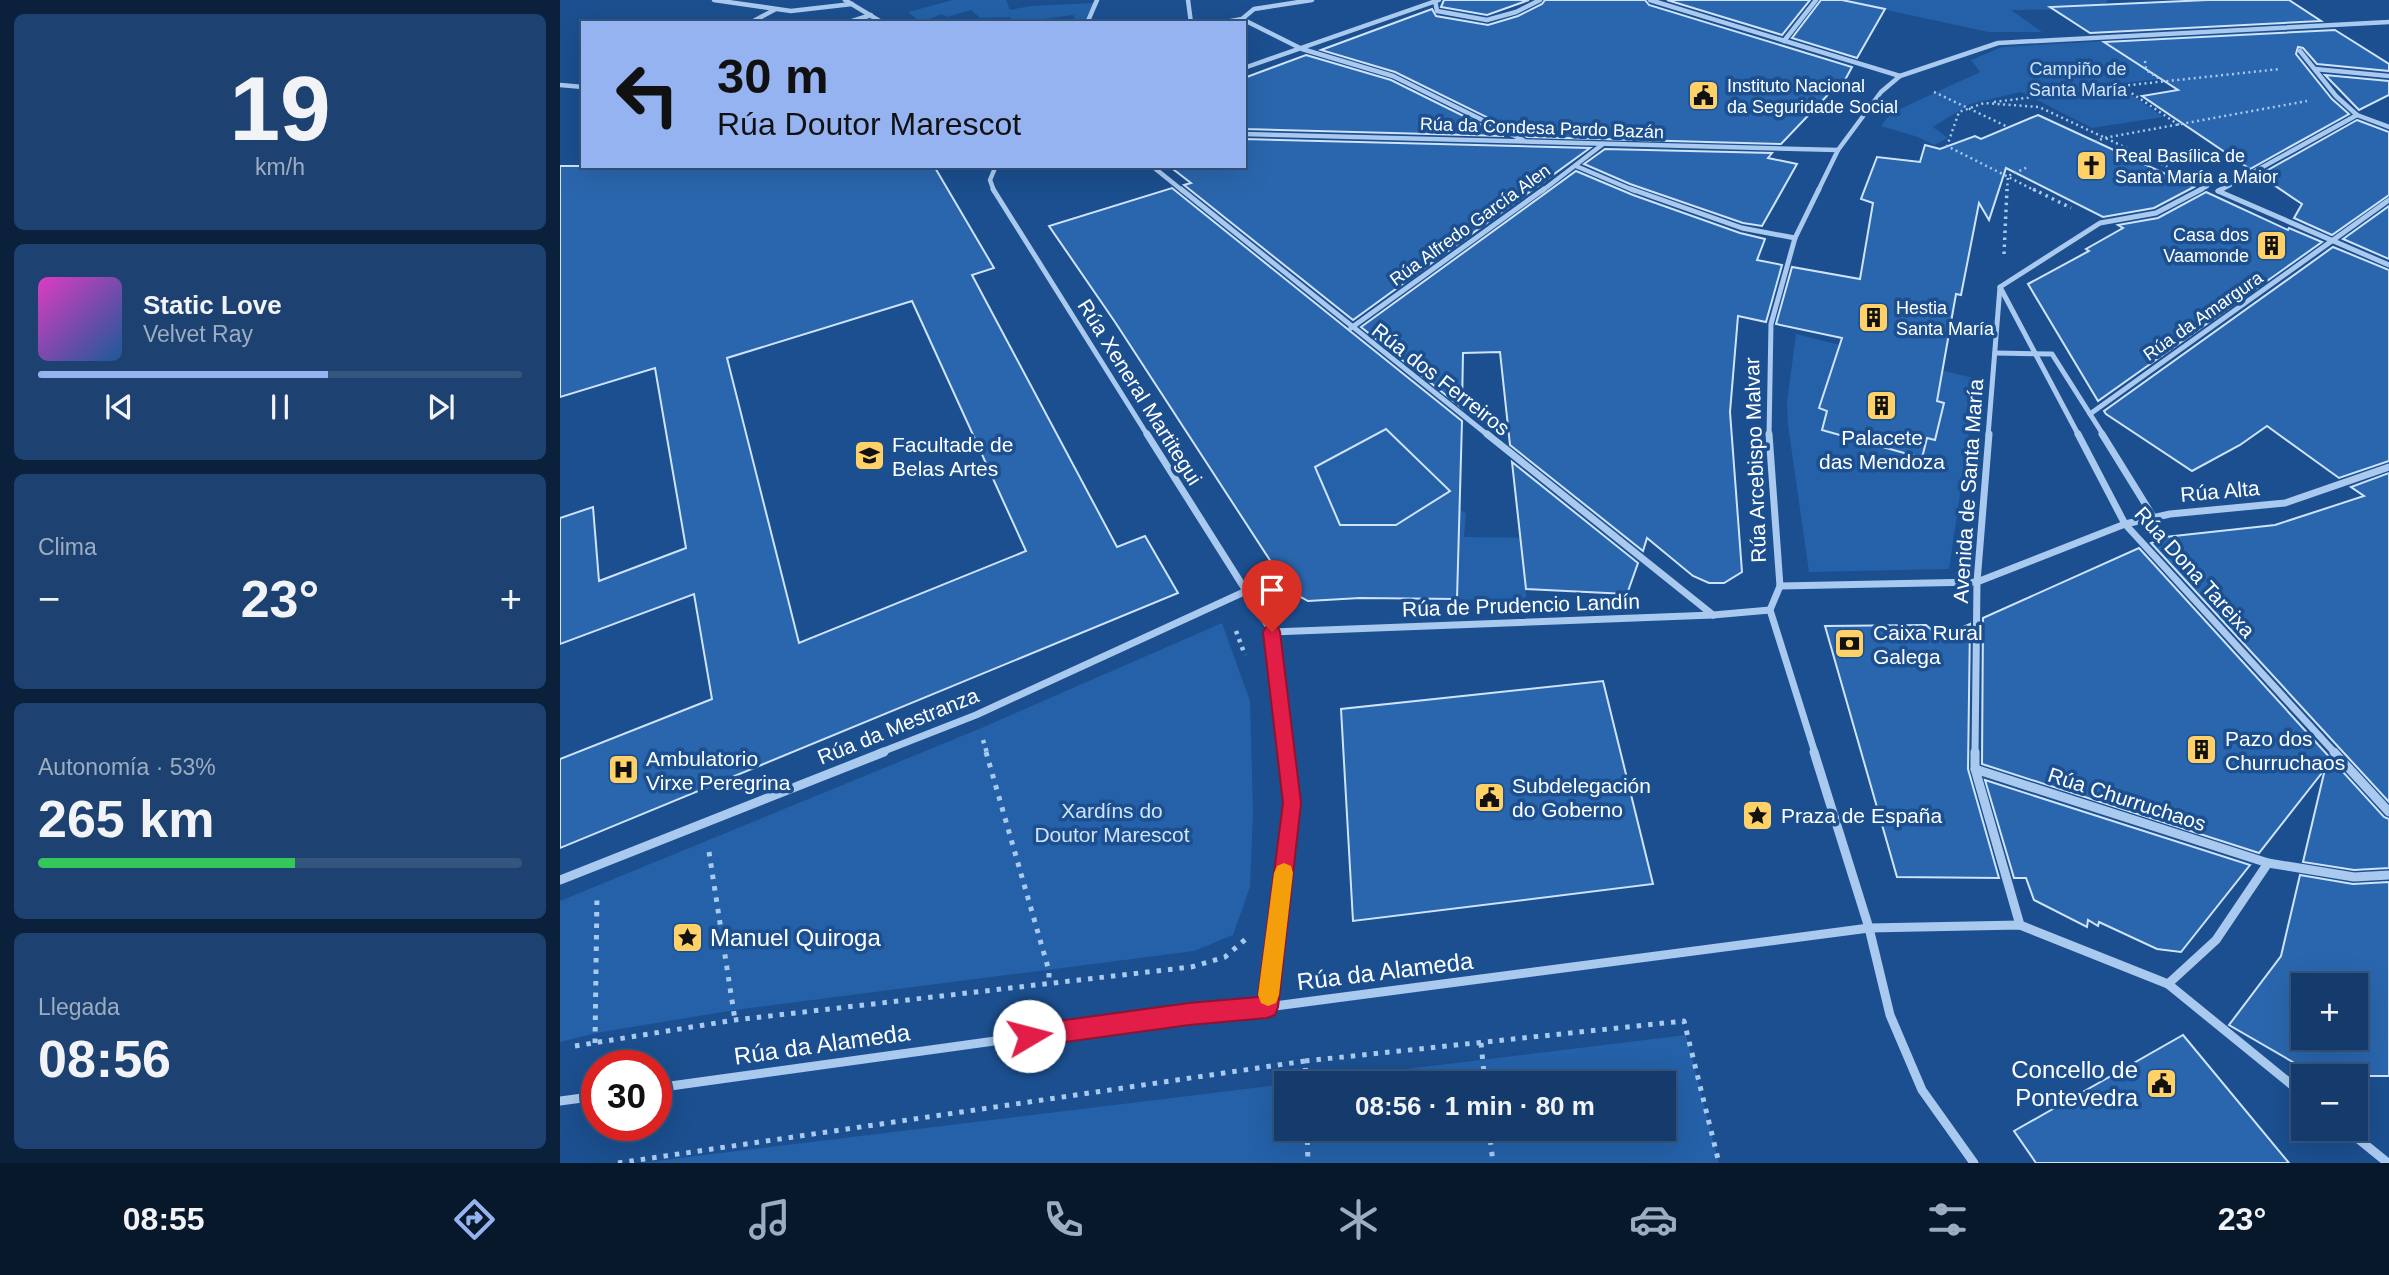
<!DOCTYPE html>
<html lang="es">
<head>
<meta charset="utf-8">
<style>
  body { margin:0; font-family:Helvetica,sans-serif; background:#1d4271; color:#f1f3f6; height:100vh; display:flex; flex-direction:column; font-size:26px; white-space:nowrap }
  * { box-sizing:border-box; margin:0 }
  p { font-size:23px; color:#9dadc1 }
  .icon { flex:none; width:38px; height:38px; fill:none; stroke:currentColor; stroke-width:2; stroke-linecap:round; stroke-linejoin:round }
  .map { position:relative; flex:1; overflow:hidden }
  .panel { display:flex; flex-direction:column; gap:14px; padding:14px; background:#0b203b; width:560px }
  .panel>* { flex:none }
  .top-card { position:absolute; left:21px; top:21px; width:665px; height:147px; border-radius:0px; box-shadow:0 7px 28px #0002,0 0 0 2px #33557e; background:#95b2f1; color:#111; overflow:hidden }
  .controls { position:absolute; left:1731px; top:973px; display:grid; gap:14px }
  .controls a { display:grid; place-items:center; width:77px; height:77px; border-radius:0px; background:#143b6b; box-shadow:0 7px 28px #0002,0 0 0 2px #33557e; font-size:35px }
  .speed { position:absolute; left:21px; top:1050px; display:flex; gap:14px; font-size:35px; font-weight:700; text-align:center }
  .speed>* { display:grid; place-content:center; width:91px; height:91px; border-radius:50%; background:#143b6b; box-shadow:0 7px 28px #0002,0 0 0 2px #33557e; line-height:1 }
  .speed .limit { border:10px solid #d22; background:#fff; color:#111 }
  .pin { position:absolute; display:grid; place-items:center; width:60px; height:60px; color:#fff; margin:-72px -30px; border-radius:50% 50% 50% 0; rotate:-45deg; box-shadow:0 0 7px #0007 }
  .pin .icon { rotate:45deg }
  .me { position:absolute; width:77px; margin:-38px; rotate:82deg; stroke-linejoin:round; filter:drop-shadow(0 0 5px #0008) }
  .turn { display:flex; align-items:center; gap:24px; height:147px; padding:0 21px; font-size:32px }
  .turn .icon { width:91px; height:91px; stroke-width:2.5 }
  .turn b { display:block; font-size:49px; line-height:60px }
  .big { font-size:52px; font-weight:700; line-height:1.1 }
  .panel .widget { flex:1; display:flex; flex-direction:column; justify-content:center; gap:10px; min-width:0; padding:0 24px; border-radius:10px; background:#1d4271 }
  .panel .dial { align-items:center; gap:0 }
  .dial b { font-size:91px; line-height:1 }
  .song { display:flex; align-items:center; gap:21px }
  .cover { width:84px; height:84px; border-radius:10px; background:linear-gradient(135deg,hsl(310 70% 55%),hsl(210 70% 35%)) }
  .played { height:7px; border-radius:4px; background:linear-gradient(90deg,#95b2f1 60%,#33557e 60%) }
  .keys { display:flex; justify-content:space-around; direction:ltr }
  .heat { display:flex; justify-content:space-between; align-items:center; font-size:38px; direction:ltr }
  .charge { height:10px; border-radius:5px; background:linear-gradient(90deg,#34c759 53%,#33557e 0) }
  .trip { position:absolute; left:714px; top:1071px; width:402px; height:70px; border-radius:0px; background:#143b6b; box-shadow:0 7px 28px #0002,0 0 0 2px #33557e; font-weight:700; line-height:70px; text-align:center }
  .tabs { display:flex; height:112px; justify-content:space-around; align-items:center; background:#08182b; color:#9dadc1 }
  .tabs .icon { width:49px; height:49px }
  .tabs .active { color:#95b2f1 }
  .tabs b { font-size:32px; color:#f1f3f6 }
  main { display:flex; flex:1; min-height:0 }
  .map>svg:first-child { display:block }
</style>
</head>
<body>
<main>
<section class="panel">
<div class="widget dial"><b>19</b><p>km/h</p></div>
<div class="widget">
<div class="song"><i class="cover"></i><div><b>Static Love</b><p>Velvet Ray</p></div></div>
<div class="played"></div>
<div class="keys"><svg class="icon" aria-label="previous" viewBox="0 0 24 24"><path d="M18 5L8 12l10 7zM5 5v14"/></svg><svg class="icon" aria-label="pause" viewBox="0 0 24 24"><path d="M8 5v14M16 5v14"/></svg><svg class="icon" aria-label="next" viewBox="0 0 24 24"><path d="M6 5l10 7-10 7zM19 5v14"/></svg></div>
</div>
<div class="widget"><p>Clima</p>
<div class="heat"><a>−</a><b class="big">23°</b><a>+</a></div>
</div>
<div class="widget"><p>Autonomía · 53%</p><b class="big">265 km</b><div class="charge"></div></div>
<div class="widget"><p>Llegada</p><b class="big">08:56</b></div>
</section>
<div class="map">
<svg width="1829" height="1163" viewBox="0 0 1829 1163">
  <rect width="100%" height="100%" fill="#1b4f8f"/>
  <!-- green -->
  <g fill="#2461a8">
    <path d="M393 0H446L450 10 471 6 534 3 524 21 516 22 513 15 453 23 450 17 420 18 411 10 387 17 382 14 361 22 348 12Z"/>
    <path d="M1281 0H1548L1541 9 1451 10 1482 32H1428Z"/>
    <path d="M1703 32 1735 63 1556 84 1603 117 1532 128 1461 92 1410 104 1373 127 1388 138 1374 145 1358 137 1321 126 1331 113 1420 72 1411 60 1442 47Z"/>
    <path d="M1236 334 1417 379 1389 569 1249 572 1228 425 1227 402Z"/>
    <path d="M831 427 850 453 890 491 876 500 906 513 904 537 986 538 962 551 967 603 897 599 898 534 816 525H780L754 468Z"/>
    <path d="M662 623 690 701 693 812 690 887 673 935 634 951 175 1010 36 1033 0 1042V901L419 729Z"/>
    <path d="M1126 1035 1159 1163H79L726 1084V1129H1104V1083H730Z"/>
  </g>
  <!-- building -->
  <g fill="#2a66ad" stroke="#cfe3fa" stroke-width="2" fill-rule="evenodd">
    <path d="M884 0H969L927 15 881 7Z"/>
    <path d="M985 0H1085L1089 5 1292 67 1285 80H1282L1221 144 967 137 835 72 761 50 872 9 876 16 928 25 958 16 982 4Z"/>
    <path d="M1107 0H1250L1222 35Z"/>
    <path d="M1261 0H1282L1325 9 1297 58 1232 38Z"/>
    <path d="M1648 0H1729L1761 21 1530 33 1490 7Z"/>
    <path d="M1775 30 1829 64V71L1757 64 1743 48 1738 47 1736 54 1772 99 1789 114 1690 169 1582 96 1618 90 1544 42Z"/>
    <path d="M746 55 831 80 944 136 684 129V78Z"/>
    <path d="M1765 75 1829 81V95L1799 110Z"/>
    <path d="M1478 115 1634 187 1594 208 1543 217 1446 168 1429 220 1419 203 1401 295 1396 294 1377 401 1384 403 1375 440 1367 438 1362 458 1262 430 1267 411 1259 408 1282 338 1216 324 1232 267 1300 279 1313 203 1301 199 1317 157 1360 162 1365 145 1380 149 1415 136 1421 139Z"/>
    <path d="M1797 120 1829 132V195L1772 235 1734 218 1742 204 1699 175Z"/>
    <path d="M684 139 1030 148 793 320 624 185 631 183 609 166H684Z"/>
    <path d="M1045 149 1212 153 1208 158 1237 164 1202 226 1183 223 1070 184 1024 164Z"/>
    <path d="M0 166H374L434 268 412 275 557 547 585 536 618 593 0 848V759L152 699 134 594 0 644V518L33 507 39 581 126 548 95 368 0 397ZM352 301 466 551 239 643 167 358Z"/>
    <path d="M1016 171 1073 195 1180 233 1205 239 1197 260 1222 265 1206 322 1178 316 1170 412 1182 572 1164 583H1149L1133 576 1087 538 1083 551 950 445 940 352 903 353 902 408 801 327Z"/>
    <path d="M612 188 902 421 897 599 800 598 748 601 730 591 555 322 489 226ZM826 429 890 491 836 525H780L755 467Z"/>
    <path d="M1646 192 1728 230 1729 228 1762 242 1538 401 1468 284 1529 251 1526 249 1563 228 1558 225 1598 218Z"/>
    <path d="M1829 206V259L1783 239Z"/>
    <path d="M1773 247 1829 270V461L1779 478 1707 426 1680 445 1632 471 1546 414 1544 411Z"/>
    <path d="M952 462 1078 563 1067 594 966 589Z"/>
    <path d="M1829 473V802L1591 543 1605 537 1715 525 1804 496 1791 487Z"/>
    <path d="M1579 548 1824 817 1829 819V868L1794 870 1743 862 1765 769 1699 853 1422 764 1423 618Z"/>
    <path d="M1410 624 1408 769 1439 878 1337 877 1265 626 1366 625 1380 637Z"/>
    <path d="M1043 681 1093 884 793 921 781 709Z"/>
    <path d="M1425 780 1690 865 1621 952 1597 949 1539 922 1538 926 1528 920 1527 927 1474 900 1466 878H1454Z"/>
    <path d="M1740 875 1793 884 1829 882V1076H1757L1669 1025 1721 956ZM1743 985H1796V1038H1743Z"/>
    <path d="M1623 1035 1729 1163H1476L1454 1131Z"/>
  </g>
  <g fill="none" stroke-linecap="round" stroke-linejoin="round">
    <!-- path-far3 -->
    <g stroke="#a9c9ee" stroke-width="2.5" stroke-dasharray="2 3.5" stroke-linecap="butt">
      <path d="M1585 61 1586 70 1603 81"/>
      <path d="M1374 92 1448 127"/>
      <path d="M1434 102 1561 86"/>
      <path d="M1619 125 1561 86 1720 69"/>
      <path d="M1535 142 1544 138 1747 101"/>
      <path d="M1447 191 1448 176 1468 167"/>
      <path d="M1476 191 1387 146 1399 112 1424 103 1479 107 1616 171"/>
    </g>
    <!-- path-far2 -->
    <g stroke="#a9c9ee" stroke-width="3.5" stroke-dasharray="2.5 4.5" stroke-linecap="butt">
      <path d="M1473 189 1511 208"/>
      <path d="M1444 254 1447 189"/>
    </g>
    <!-- path-far1 -->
    <g stroke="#a9c9ee" stroke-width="4.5" stroke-dasharray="3.5 5" stroke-linecap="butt">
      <path d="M676 631 685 655"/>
      <path d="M423 740 427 753"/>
    </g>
    <!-- path -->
    <g stroke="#a9c9ee" stroke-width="5" stroke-dasharray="4.5 7" stroke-linecap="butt">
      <path d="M426 752 489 971V982"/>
      <path d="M149 852 175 1020"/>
      <path d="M35 1043 37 894"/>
      <path d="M921 1043 925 1083"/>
      <path d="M15 1046 175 1020 631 967 665 957 687 938"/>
      <path d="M745 1061 1124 1021 1159 1163"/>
      <path d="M747 1129 748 1163"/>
      <path d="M929 1129 933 1163"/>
      <path d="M58 1163 745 1061 746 1083"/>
    </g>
    <!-- street-far3 -->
    <g stroke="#a9c9ee" stroke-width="4.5">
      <path d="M154 0 231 11 292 4"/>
      <path d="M285 0 323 23"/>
      <path d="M628 0 631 23"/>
      <path d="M875 0 877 11 927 20 956 12 980 0"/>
      <path d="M1090 0 1340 76"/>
      <path d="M682 19 742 49 833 76 963 140"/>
      <path d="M190 23 214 10"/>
      <path d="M286 23 311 15"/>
      <path d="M527 23 537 0"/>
      <path d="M660 23 682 19 694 9 752 0"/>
      <path d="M1224 41 1256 0"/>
      <path d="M1740 51 1776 96 1797 115 1829 127"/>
      <path d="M684 68 879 0"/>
      <path d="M1755 69 1829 76"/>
      <path d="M0 85 23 87"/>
      <path d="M684 134 1278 150"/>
      <path d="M415 166H455"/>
      <path d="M592 166 623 191"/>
      <path d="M1016 166 1075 191"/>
      <path d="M434 191 430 180 435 168"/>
      <path d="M982 191 1043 144"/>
      <path d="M1258 191 1278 150 1321 92 1340 76 1438 43 1829 22"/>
      <path d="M1638 191 1647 186"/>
      <path d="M1659 191 1797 115"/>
    </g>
    <!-- street-far2 -->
    <g stroke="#a9c9ee" stroke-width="5">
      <path d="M433 189 588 436"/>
      <path d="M621 189 929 436"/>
      <path d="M1071 189 1182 228 1235 238"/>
      <path d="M1658 191 1829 265"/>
      <path d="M1658 191 1662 189"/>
      <path d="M1440 287 1519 436"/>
      <path d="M791 328 984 189"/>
      <path d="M1435 353 1492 354 1530 414"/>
      <path d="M1209 436 1211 324 1235 238 1259 189"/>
      <path d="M1428 436 1440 287 1540 223 1596 213 1642 189"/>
      <path d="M1544 436 1530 414 1829 200"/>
    </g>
    <!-- street-far1 -->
    <g stroke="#a9c9ee" stroke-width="7">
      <path d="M587 434 712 632 726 753"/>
      <path d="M927 434 1153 615"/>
      <path d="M1209 434 1220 586 1210 610 1255 753"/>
      <path d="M1518 434 1565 524 1775 753"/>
      <path d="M1542 434 1594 518"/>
      <path d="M1220 586 1417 582 1565 524 1610 514 1725 503 1829 467"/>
      <path d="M712 632 1153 615 1210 610"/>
      <path d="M319 753 416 715 684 592"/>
      <path d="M1415 753 1417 582 1429 434"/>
    </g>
    <!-- street -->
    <g stroke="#a9c9ee" stroke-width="9">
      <path d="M1254 752 1309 928 1330 1015 1362 1090 1414 1163"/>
      <path d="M1415 752V769L1460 925"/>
      <path d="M1774 752 1829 812"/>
      <path d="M1415 769 1708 863"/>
      <path d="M0 880 324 752"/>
      <path d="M1608 984 1743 1094"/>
      <path d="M707 1007 732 803 726 752"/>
      <path d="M96 1088 629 1014 707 1007 1309 928 1460 925 1608 984 1656 940 1708 863 1794 877 1829 875"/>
      <path d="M0 1101 37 1096"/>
      <path d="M1786 1129 1828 1163"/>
    </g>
  </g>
  <!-- route -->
  <path fill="#e11d48" stroke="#92132f" stroke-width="2" d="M712 625 718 627 720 632 741 803 718 1007 715 1015 707 1018 629 1025 469 1047 461 1044 458 1036 461 1028 469 1025 629 1003 698 997 723 803 703 632 706 627Z"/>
  <!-- slow -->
  <path fill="#f59e0b" d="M724 863 731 866 733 873 719 995 716 1003 708 1006 701 1003 698 995 714 873 717 866Z"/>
  <!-- icons -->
  <defs>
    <symbol id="civic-square" viewBox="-11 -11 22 22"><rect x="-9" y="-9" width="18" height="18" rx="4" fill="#ffd166" stroke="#1b4f8f"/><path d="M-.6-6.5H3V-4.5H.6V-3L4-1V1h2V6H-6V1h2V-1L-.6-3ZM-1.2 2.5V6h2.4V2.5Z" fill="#111"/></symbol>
    <symbol id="church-square" viewBox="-11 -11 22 22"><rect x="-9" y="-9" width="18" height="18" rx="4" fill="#ffd166" stroke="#1b4f8f"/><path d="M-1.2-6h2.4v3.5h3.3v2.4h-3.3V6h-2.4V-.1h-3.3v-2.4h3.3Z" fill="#111"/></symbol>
    <symbol id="building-square" viewBox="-11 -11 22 22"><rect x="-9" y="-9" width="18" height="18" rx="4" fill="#ffd166" stroke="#1b4f8f"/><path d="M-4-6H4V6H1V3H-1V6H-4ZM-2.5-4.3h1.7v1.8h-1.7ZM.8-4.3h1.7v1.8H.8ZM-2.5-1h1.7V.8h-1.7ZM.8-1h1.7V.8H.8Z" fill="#111"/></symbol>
    <symbol id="university-square" viewBox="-11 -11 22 22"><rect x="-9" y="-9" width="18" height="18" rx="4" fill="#ffd166" stroke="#1b4f8f"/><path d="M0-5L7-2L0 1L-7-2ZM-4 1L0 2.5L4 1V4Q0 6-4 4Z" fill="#111"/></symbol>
    <symbol id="bank-square" viewBox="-11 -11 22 22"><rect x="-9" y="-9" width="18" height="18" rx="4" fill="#ffd166" stroke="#1b4f8f"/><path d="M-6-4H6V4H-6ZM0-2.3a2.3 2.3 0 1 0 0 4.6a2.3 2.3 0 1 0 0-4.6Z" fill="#111"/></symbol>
    <symbol id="hospital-square" viewBox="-11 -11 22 22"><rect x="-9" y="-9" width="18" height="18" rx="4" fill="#ffd166" stroke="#1b4f8f"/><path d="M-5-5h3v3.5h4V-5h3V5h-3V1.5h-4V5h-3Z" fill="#111"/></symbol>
    <symbol id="sight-square" viewBox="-11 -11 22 22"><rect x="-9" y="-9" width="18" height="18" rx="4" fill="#ffd166" stroke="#1b4f8f"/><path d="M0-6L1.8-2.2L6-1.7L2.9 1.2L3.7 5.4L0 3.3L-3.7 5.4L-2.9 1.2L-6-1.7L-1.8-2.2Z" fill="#111"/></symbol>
  </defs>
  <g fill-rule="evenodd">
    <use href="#civic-square" x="1126" y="78" width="35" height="35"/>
    <use href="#church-square" x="1514" y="148" width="35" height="35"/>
    <use href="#building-square" x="1694" y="228" width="35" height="35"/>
    <use href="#building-square" x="1296" y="300" width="35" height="35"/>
    <use href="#building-square" x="1304" y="388" width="35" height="35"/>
    <use href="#university-square" x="292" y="438" width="35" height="35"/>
    <use href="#bank-square" x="1272" y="626" width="35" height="35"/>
    <use href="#building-square" x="1624" y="732" width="35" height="35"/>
    <use href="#hospital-square" x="46" y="752" width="35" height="35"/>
    <use href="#civic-square" x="912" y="780" width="35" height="35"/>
    <use href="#sight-square" x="1180" y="798" width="35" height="35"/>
    <use href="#sight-square" x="110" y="920" width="35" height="35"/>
    <use href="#civic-square" x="1584" y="1066" width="35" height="35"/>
  </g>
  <g text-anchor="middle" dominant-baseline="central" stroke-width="7" stroke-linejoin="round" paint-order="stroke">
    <!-- far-park labels -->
    <g font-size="18" fill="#cfe3fa" stroke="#1b4f8f">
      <text x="1518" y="69">Campiño de<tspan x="1518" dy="21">Santa María</tspan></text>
    </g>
    <!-- far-poi labels -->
    <g font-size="18" fill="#fff" stroke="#1b4f8f" text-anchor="start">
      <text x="1167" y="86">Instituto Nacional<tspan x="1167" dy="21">da Seguridade Social</tspan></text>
      <text x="1555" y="156">Real Basílica de<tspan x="1555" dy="21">Santa María a Maior</tspan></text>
      <text x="1689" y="235" text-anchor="end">Casa dos<tspan x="1689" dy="21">Vaamonde</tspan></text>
      <text x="1336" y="308">Hestia<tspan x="1336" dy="21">Santa María</tspan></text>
    </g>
    <!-- far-street labels -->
    <g font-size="18" fill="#fff" stroke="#1b4f8f">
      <text transform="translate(982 128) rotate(2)">Rúa da Condesa Pardo Bazán</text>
      <text transform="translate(910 225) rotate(-36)">Rúa Alfredo García Alen</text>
      <text transform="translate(1643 316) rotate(-35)">Rúa da Amargura</text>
    </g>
    <!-- street labels -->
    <g font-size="21" fill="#fff" stroke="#1b4f8f">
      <text transform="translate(881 379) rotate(38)">Rúa dos Ferreiros</text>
      <text transform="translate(580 392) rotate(58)">Rúa Xeneral Martitegui</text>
      <text transform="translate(1195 460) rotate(-92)">Rúa Arcebispo Malvar</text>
      <text transform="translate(1408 491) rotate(-86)">Avenida de Santa María</text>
      <text transform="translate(1660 491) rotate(-5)">Rúa Alta</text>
      <text transform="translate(1635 572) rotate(48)">Rúa Dona Tareixa</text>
      <text transform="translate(961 605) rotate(-2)">Rúa de Prudencio Landín</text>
      <text transform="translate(338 726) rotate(-22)">Rúa da Mestranza</text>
      <text transform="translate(1567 799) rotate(18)">Rúa Churruchaos</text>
    </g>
    <!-- poi labels -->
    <g font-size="21" fill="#fff" stroke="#1b4f8f" text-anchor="start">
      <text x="1322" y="437" text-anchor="middle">Palacete<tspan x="1322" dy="24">das Mendoza</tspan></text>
      <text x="332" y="444">Facultade de<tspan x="332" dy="24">Belas Artes</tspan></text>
      <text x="1313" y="632">Caixa Rural<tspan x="1313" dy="24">Galega</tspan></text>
      <text x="1665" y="738">Pazo dos<tspan x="1665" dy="24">Churruchaos</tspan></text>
      <text x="86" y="758">Ambulatorio<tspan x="86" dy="24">Virxe Peregrina</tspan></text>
      <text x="952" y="785">Subdelegación<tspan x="952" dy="24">do Goberno</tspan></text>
      <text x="1221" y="815">Praza de España</text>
    </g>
    <!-- park labels -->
    <g font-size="21" fill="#cfe3fa" stroke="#1b4f8f">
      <text x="552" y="810">Xardíns do<tspan x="552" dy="24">Doutor Marescot</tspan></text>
    </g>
    <!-- near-poi labels -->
    <g font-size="24" fill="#fff" stroke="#1b4f8f" text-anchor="start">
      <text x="150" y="937">Manuel Quiroga</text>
      <text x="1578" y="1069" text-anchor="end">Concello de<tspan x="1578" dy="28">Pontevedra</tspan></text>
    </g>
    <!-- near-street labels -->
    <g font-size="24" fill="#fff" stroke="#1b4f8f">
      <text transform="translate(825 971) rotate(-7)">Rúa da Alameda</text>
      <text transform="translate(262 1044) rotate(-8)">Rúa da Alameda</text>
    </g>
  </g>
</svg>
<div class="controls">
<a>+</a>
<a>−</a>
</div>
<div class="speed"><div class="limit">30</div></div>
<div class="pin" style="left:712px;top:632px;background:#d93025"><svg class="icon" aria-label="arrive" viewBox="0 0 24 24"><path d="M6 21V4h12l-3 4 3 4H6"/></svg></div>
<svg class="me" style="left:469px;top:1036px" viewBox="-20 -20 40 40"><circle r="19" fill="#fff"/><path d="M0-13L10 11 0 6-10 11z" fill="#e11d48"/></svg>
<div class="trip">08:56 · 1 min · 80 m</div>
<div class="top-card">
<div class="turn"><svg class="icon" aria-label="left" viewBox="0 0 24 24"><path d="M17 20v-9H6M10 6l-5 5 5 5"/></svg><div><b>30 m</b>Rúa Doutor Marescot</div></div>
</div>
</div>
</main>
<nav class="tabs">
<b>08:55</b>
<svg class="icon active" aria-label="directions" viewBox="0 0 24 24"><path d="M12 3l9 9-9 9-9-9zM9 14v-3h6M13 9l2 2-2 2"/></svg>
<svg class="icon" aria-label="music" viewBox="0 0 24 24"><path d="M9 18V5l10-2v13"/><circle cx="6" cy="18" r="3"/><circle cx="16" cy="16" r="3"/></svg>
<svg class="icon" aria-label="phone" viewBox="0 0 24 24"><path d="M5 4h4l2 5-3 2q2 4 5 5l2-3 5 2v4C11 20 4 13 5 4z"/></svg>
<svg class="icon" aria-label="climate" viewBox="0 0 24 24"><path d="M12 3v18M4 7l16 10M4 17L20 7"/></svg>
<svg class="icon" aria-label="car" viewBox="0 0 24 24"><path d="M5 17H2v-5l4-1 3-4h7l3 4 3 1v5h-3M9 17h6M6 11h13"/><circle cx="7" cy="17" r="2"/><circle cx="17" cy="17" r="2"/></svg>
<svg class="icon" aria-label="filters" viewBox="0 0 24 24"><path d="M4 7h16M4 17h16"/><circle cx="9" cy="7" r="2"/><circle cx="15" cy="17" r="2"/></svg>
<b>23°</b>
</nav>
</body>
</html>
